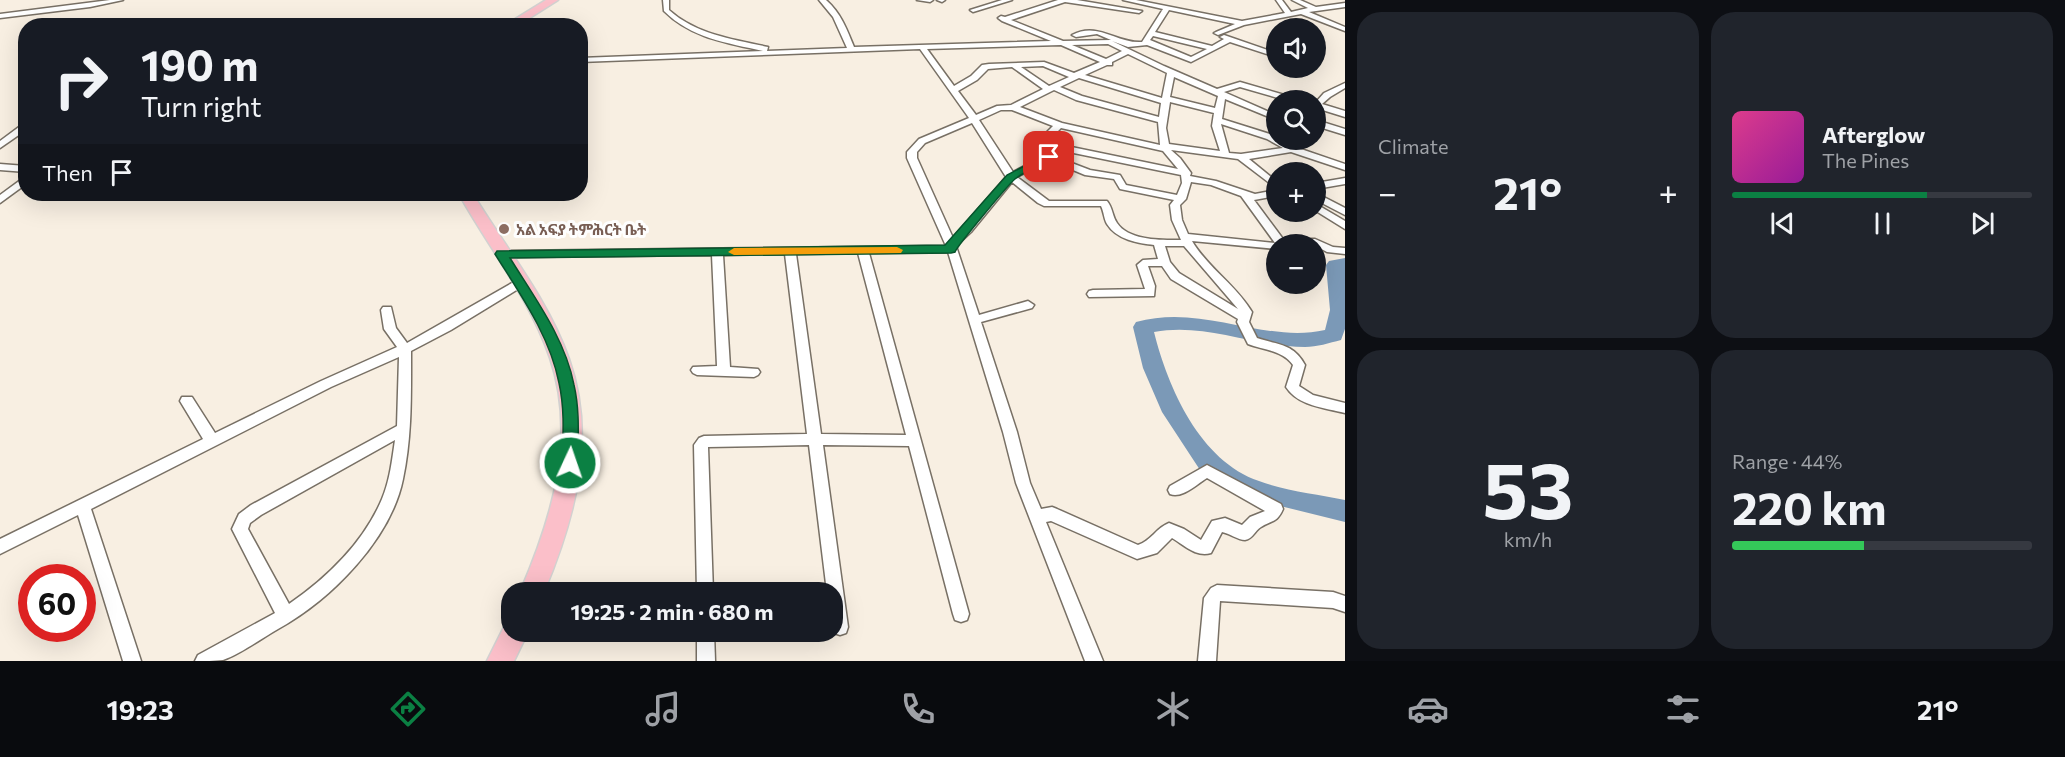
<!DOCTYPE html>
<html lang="en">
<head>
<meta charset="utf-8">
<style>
  body { margin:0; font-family:Commissioner,"Noto Sans Ethiopic",sans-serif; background:#20242c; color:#f1f3f6; height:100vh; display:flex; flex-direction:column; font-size:22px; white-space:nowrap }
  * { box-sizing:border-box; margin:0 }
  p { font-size:20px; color:#9ea1a6 }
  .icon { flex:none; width:33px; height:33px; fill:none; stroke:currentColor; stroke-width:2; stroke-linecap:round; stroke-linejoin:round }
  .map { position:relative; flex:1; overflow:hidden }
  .panel { display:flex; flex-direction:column; gap:12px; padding:12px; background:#0d0f14; width:720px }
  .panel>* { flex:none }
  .hud { position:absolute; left:18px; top:18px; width:570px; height:183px; border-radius:24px; box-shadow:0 6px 24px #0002; background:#171b24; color:#f1f3f6; overflow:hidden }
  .buttons { position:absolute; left:1266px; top:18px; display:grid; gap:12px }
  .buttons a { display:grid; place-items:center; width:60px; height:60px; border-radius:50%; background:#171b24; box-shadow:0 6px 24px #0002; font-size:30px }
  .speed { position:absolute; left:18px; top:564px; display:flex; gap:12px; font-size:30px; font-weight:700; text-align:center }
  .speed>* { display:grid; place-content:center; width:78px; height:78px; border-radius:50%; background:#171b24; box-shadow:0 6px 24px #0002; line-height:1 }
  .speed .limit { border:9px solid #d22; background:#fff; color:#111 }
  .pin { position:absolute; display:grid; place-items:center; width:51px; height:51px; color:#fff; margin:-26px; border-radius:12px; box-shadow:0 3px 9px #0006 }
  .me { position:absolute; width:66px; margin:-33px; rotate:3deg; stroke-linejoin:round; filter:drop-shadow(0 0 4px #0008) }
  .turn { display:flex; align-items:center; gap:21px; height:126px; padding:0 24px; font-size:27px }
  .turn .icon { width:78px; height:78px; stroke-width:2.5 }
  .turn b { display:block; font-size:42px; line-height:51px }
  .then { display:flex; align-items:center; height:57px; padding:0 24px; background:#0003; gap:12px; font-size:22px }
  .big { font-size:45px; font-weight:700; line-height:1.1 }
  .panel .tile { flex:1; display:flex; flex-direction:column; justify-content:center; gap:9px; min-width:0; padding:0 21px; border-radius:24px; background:#20242c }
  .panel .dial { align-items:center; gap:0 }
  .dial b { font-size:78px; line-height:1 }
  .song { display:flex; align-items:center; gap:18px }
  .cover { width:72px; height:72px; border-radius:9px; background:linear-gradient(135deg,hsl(330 70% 55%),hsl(300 70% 35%)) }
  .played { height:6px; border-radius:3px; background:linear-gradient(90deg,#0b8043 65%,#363941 65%) }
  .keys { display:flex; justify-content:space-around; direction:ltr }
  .heat { display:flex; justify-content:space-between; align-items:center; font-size:33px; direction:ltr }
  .charge { height:9px; border-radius:4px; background:linear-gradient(90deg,#34c759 44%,#363941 0) }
  .panel .tiles { flex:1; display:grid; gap:12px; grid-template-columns:repeat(2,1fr) }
  .trip { position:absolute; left:501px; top:582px; width:342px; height:60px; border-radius:24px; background:#171b24; box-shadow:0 6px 24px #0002; font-weight:700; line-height:60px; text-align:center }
  .tabs { display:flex; height:96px; justify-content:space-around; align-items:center; background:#090b0e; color:#9ea1a6 }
  .tabs .icon { width:42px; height:42px }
  .tabs .on { color:#0b8043 }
  .tabs b { font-size:27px; color:#f1f3f6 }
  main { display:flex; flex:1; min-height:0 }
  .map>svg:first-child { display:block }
</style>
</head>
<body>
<main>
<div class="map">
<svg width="1345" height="661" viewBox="0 0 1345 661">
  <rect width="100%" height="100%" fill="#f8efe2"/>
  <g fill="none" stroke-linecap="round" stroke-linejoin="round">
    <!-- river -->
    <path fill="#7b99b7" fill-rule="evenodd" d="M1345 258V329L1341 340C1329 343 1317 347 1305 347 1254 347 1205 322 1154 332 1168 388 1200 461 1259 481 1286 491 1317 494 1345 500V522L1244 497 1200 470 1162 412 1143 368 1133 327 1136 322C1203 303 1264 344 1325 330L1330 310 1326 265 1329 261Z"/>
    <defs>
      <g id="minor">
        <path d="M110 0H123L90 7 0 18V14Z"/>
        <path d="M663 0H669V10C697 35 733 39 768 47L767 51 847 48 833 17 819 0H826C841 13 847 30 854 47L1051 41 1002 21 998 18 1001 16 1005 17 1058 0H1077L1142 11 1139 13 1065 2 1011 20 1063 41 1111 40 1097 34 1076 37 1072 35C1098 21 1117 44 1142 42L1163 9 1123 0H1136L1242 21 1285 13 1276 0H1282L1291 12 1308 8 1292 0H1300L1316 7 1345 3V7L1309 12 1345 27V31L1301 14 1244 25 1218 35 1214 33 1216 32 1235 24 1169 10 1155 32 1212 46 1224 39 1220 37 1224 35 1276 53V57L1230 42 1191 62 1147 45 1128 47 1112 41 1164 66 1217 89 1240 82 1295 98 1296 100H1285L1240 87 1224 92 1276 115V120L1225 99 1222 119 1273 135 1276 137V140H1281L1295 147 1345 164V170L1291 152 1249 159 1276 181V188L1238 159 1171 150 1180 158 1191 173 1190 176 1216 181 1255 194 1276 190V196L1254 200 1283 239H1315L1333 247 1345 248V254L1327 252 1316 246V244H1276V249L1192 241C1208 268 1236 285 1252 312L1249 322 1257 338C1278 345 1293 343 1305 365L1299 386 1313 395 1345 403V413C1325 408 1298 406 1286 387L1293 365C1283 350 1263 350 1248 344L1237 322 1238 319 1171 279 1162 266H1148L1155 286 1154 296 1089 297 1087 294 1089 291 1093 290 1145 289 1137 265 1143 260 1158 259 1154 245C1138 243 1117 240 1107 224 1104 219 1104 212 1101 206H1044L1038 203 1012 182 971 232 956 246 979 315 1028 301 1034 305 1032 308 981 322 1017 432 1030 483 1041 509 1052 507 1057 509 1138 545C1151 541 1156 528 1169 523L1184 529 1201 540 1212 521 1225 518 1242 525 1250 517 1265 511 1207 478C1197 484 1182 499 1170 494L1168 490 1170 486 1207 465 1281 504 1283 509C1277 523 1272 520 1261 527 1255 530 1253 539 1245 540 1238 540 1229 533 1222 532L1211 553C1196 558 1183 544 1172 538L1157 553 1137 559 1051 521 1046 522 1103 661H1085L1016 483 1003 432 948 252 869 253 969 614 967 620 961 622 955 620 953 614 909 446 823 445 848 627 846 633 840 635 834 633 832 629V592H827L809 445 708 447 713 592H697L694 445 699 438 704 436 807 434 785 254 723 255 730 367 758 369 760 372 758 375 754 377 697 375 693 373 691 370 693 367 717 366 712 255 501 257 496 254 501 251 946 246 907 158V152L919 139 969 118 920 49 580 62V58L763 51C727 43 691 38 664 11ZM1153 36 1207 49 1191 57 1150 40ZM1108 44 1122 51 1106 59 1072 45ZM1061 45 1100 62 1074 73 1044 62 989 64 982 65 971 76 954 86 927 49ZM1128 54 1167 73 1162 98 1085 75 1107 65H1112V62ZM1043 66 1069 77 1049 86 1021 67ZM1012 67 1043 89 1011 105 997 106 976 115 958 91 977 80 988 69ZM1174 77 1218 96 1215 108 1170 97ZM1079 78 1161 103 1159 117 1082 96 1060 87ZM1054 90 1076 100 1158 122 1160 145 1062 123 1020 107ZM1170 102 1214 113 1212 126 1220 151 1169 144 1166 128ZM1001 110H1012L1053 126 1045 134 1051 152 1013 172 979 120ZM972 123 1006 177 953 238 917 158V152L925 143ZM1221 124 1267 139 1283 148 1241 154 1229 153ZM1061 128 1163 151 1178 169 1057 144 1054 135ZM1059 150 1181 175 1182 183 1177 195 1126 185 1120 175 1090 170 1056 157 1061 153ZM1049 160 1085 175 1114 179 1120 189 1174 200 1170 205 1172 220 1181 240C1162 240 1129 241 1117 223 1112 216 1113 208 1107 201H1049L1017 177ZM1191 182 1211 185 1241 196 1275 243 1188 234 1182 220 1180 205 1186 199ZM1165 246H1184L1238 309 1179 273 1170 262ZM858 253 906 435 821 434 796 254Z"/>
        <path d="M917 0H933L930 2Z"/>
        <path d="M937 0H945L942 2Z"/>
        <path d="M1002 0H1012L973 12 970 10Z"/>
        <path d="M1345 83V88L1330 97 1322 104 1345 111V117L1316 108V102L1324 93Z"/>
        <path d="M1316 120 1345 129V135L1316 126Z"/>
        <path d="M23 124H26V130L0 148V141Z"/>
        <path d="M0 164 26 166V172L0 170Z"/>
        <path d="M26 176V184L0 203V195Z"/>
        <path d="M1345 178V184L1316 189V183Z"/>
        <path d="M1316 193 1345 208V215L1316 200Z"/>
        <path d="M1316 204 1345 221V229L1316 211Z"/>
        <path d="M519 279 525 283 523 286 451 330 411 351C411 394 412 436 403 479 391 539 331 600 278 629 262 638 239 655 223 660 215 661 203 661 195 661L198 655 275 613 232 529 239 514 251 505 397 426 399 357 331 387 91 509 141 661H123L78 515 0 554V539L203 439 180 401 182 397H192L215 433 321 381 397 347 384 329 381 310 383 307H391L396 328 407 343ZM395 440C392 460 390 480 382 499 364 542 327 578 289 604L248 529 250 523 261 515Z"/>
        <path d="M1217 585 1333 592 1345 596V612L1333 608 1220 601 1216 661H1198L1204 598 1211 588Z"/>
        <path d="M697 632H714L715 661H697Z"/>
      </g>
      <g id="primary">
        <path d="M546 0H558L517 26H504Z"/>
        <path d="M459 194H473C505 247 548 299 569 359 597 438 575 518 544 592H520C552 518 577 437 550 358 530 299 489 248 459 194Z"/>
        <path d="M512 621V632H528L514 661H487L506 623Z"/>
      </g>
    </defs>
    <!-- minor casing -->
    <use href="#minor" stroke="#787065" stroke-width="3"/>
    <!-- primary casing -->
    <use href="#primary" stroke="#d2d1d0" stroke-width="3"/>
    <!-- minor -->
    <use href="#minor" fill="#fff" fill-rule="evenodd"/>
    <!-- primary -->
    <use href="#primary" fill="#fbbfc9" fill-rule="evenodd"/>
  </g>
  <!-- route -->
  <path fill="#0b8043" stroke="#07532c" stroke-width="1.5" d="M1049 153 1053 154V159C1041 165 1025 171 1015 179 1008 185 957 246 955 252L951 253 510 258C534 297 565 338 574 385 580 411 578 437 578 463L576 468 570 470 564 468 562 463C563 436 565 410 559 383 550 336 520 294 495 254L497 251 945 245 1007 175Z"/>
  <!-- slow -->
  <path fill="#f59e0b" d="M897 247 903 250 901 253 734 255 728 252 734 248Z"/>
  <!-- markers -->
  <circle fill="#8d6e63" stroke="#fefefe" stroke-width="2" cx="504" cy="229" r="6"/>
  <g text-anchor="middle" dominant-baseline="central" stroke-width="6" stroke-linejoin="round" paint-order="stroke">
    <!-- education labels -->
    <g font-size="15" font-weight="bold" fill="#785e54" stroke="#fefefe" text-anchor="start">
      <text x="516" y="229">አል አፍያ ትምሕርት ቤት</text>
    </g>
  </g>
</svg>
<div class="buttons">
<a><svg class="icon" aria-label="sound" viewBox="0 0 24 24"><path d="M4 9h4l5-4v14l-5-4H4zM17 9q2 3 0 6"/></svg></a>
<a><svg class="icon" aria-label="search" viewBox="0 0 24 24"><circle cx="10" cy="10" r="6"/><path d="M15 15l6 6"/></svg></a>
<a>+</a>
<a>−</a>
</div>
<div class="speed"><div class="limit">60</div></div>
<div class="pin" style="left:1049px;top:157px;background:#d93025"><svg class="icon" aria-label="arrive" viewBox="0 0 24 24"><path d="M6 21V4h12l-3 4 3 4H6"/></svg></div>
<svg class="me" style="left:570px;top:463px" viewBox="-20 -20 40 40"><circle r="17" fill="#0b8043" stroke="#fff" stroke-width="3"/><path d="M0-11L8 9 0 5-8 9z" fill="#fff"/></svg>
<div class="trip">19:25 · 2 min · 680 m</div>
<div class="hud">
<div class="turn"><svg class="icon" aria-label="right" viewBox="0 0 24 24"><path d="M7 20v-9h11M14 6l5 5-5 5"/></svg><div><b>190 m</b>Turn right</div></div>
<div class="then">Then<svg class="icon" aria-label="arrive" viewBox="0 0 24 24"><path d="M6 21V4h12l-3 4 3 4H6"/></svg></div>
</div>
</div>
<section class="panel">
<div class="tiles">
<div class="tile"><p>Climate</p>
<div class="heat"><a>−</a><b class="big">21°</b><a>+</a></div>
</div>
<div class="tile">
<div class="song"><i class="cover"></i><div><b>Afterglow</b><p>The Pines</p></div></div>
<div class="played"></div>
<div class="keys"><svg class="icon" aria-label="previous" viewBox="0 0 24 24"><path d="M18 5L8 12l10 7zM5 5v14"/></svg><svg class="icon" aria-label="pause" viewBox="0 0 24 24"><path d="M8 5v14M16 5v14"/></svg><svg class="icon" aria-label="next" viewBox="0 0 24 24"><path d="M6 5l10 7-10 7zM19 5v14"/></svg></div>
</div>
<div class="tile dial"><b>53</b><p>km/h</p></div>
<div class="tile"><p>Range · 44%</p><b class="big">220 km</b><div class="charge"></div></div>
</div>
</section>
</main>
<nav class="tabs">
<b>19:23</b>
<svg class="icon on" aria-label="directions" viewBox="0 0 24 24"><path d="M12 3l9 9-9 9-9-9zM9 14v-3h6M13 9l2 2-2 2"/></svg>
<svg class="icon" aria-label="music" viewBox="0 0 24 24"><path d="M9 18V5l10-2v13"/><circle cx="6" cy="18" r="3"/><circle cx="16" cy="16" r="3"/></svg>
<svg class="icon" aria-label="phone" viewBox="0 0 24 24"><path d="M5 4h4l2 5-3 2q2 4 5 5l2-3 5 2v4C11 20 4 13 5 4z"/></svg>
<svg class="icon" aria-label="climate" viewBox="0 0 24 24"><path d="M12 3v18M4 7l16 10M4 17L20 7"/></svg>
<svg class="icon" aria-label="car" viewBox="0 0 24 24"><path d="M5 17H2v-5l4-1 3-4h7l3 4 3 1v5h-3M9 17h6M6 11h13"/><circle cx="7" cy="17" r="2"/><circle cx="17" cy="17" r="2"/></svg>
<svg class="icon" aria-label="filters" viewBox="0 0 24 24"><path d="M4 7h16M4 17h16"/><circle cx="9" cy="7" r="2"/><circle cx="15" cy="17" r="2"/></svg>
<b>21°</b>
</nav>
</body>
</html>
